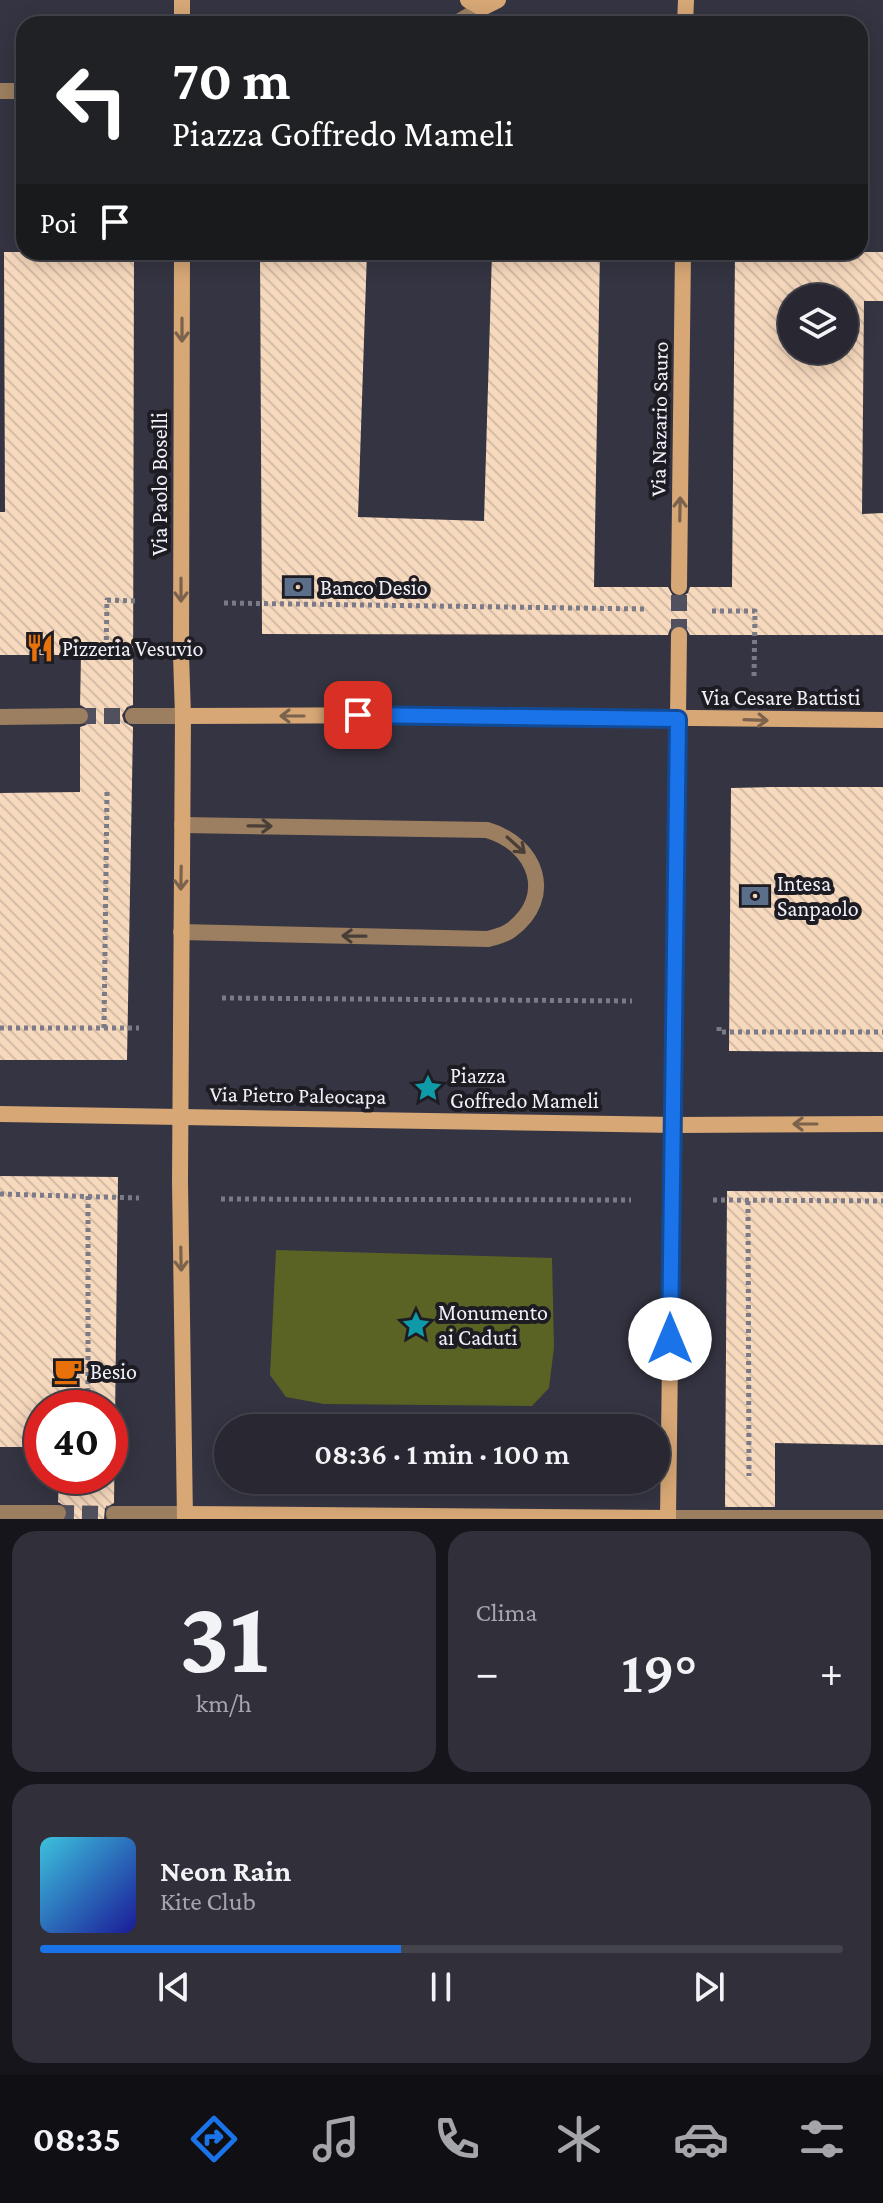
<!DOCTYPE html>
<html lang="it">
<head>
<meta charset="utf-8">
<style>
  body { margin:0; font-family:"Crimson Pro",serif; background:#302f3a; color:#f1f3f6; height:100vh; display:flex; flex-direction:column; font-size:30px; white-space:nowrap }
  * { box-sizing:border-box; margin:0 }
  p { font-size:26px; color:#a5a5ac }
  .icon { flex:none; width:44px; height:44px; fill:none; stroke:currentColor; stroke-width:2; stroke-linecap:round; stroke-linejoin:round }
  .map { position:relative; height:1519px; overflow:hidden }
  .sheet { display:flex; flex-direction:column; gap:12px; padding:12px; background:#16151c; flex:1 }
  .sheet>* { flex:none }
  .banner { position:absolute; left:16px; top:16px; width:852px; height:244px; border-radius:24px; box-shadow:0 4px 20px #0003,0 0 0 2px #44444d; background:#202124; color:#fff; overflow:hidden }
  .tools { position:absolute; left:778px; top:284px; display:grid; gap:16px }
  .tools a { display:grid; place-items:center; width:80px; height:80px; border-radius:50%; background:#282732; box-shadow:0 4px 20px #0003,0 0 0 2px #44444d; font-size:40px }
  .speed { position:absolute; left:24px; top:1390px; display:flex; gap:16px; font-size:40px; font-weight:700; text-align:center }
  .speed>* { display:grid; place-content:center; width:104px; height:104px; border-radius:50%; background:#282732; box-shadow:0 4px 20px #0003,0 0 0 2px #44444d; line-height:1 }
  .speed .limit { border:12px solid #d22; background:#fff; color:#111 }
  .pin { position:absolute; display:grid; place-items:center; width:68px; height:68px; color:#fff; margin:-34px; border-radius:16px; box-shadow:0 4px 12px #0006 }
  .me { position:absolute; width:88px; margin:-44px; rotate:0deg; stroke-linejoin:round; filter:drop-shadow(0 0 6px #0008) }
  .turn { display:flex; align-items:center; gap:28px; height:168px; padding:0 24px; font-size:36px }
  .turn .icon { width:104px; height:104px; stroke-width:2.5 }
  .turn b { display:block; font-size:56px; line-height:68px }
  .then { display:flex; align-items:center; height:76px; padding:0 24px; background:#0003; gap:16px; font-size:30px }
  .big { font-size:60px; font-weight:600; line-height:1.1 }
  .sheet .card { flex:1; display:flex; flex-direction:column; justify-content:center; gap:12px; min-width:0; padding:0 28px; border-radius:24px; background:#302f3a }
  .sheet .dial { align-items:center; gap:0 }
  .dial b { font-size:104px; line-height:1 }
  .song { display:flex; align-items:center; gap:24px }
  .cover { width:96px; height:96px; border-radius:12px; background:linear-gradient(135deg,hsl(190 70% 55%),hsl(240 70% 35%)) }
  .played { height:8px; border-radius:4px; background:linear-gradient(90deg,#1a73e8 45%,#44444d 45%) }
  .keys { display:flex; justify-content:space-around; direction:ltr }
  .heat { display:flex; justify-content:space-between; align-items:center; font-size:44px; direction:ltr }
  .sheet .tiles { flex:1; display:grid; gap:12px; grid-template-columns:1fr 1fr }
  .card:last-child { grid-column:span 2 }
  .trip { position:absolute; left:214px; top:1414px; width:456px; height:80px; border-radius:40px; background:#282732; box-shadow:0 4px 20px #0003,0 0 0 2px #44444d; font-weight:600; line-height:80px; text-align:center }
  .tab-bar { display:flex; height:128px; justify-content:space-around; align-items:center; background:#101014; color:#a5a5ac }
  .tab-bar .icon { width:56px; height:56px }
  .tab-bar .active { color:#1a73e8 }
  .tab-bar b { font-size:36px; color:#f1f3f6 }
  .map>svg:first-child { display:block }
</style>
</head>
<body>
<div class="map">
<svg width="883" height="1519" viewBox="0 0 883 1519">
  <defs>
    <pattern id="building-back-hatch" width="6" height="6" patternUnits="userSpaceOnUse" patternTransform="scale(2)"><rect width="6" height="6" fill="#f7d9bd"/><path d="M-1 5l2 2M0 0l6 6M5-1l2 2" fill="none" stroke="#d4bca6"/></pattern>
  </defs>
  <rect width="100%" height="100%" fill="#353442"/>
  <!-- grass -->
  <path fill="#5a6324" d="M276 1250 552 1258 554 1347 549 1388 532 1406 324 1404 286 1397 270 1375Z"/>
  <!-- building -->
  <g fill="url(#building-back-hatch)" fill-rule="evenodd">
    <path d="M4 252H134L133 705 127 707 122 715 124 722 133 727 127 1060H0V793L80 792V727L86 725 91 717 89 710 80 705 81 655H0V512H5Z"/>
    <path d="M260 252H367L358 517 484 521 492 252H600L594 587H668L673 596 680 598 688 593 690 587H732L735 252H883V301H864L862 514 883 513V635H690L685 626 678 624 670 629 668 635 262 634ZM792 298H844V350H792Z"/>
    <path d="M770 787H883V1052L729 1051 731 788Z"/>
    <path d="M0 1176 118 1177 114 1503 105 1508 104 1519H67L68 1508 58 1502 59 1476H110V1408H42V1447H0Z"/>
    <path d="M727 1191 883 1192V1445L775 1443V1507H725Z"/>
  </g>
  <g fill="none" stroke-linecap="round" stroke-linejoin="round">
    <!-- street-tunnel -->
    <g stroke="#51505e" stroke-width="16" stroke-dasharray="16 8" stroke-linecap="butt">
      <path d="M80 716H133"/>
      <path d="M58 1513 114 1514"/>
    </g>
    <!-- secondary-tunnel -->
    <path stroke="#51505e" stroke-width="16" stroke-dasharray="16 8" stroke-linecap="butt" d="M679 635V587"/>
    <!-- path -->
    <g stroke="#7b7a87" stroke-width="5" stroke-dasharray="4 4" stroke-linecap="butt">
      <path d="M224 603 646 609"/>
      <path d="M712 611H755L754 678"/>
      <path d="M106 656 107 600 138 601"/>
      <path d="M222 998 632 1001"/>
      <path d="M719 1027V1032H883"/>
      <path d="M0 1028H139"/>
      <path d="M104 1028 107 791"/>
      <path d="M0 1194 139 1198"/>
      <path d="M221 1199 631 1200"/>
      <path d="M713 1200 883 1201"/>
      <path d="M748 1201 749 1476"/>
      <path d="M88 1408V1196"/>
    </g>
    <!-- lane -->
    <path stroke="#9c7f60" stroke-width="16" d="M181 932 488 939C495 937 505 935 511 930 556 897 536 844 487 830L182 825"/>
    <!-- street -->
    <g stroke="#9c7f60" stroke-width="16">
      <path d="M455 24 482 8"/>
      <path d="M0 91H24"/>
      <path d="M133 716H183"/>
      <path d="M0 717 80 716"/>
      <path d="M0 1513H58"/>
      <path d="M114 1514H185"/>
      <path d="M668 1518H883"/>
    </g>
    <!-- secondary -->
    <g stroke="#d7a776" stroke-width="16">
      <path d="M468 0 482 8 498 0"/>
      <path d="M182 24V0"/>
      <path d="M685 24 686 0"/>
      <path d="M182 252 181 655 183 716 180 1181 185 1519"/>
      <path d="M679 587 683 252"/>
      <path d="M183 716 417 715 883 720"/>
      <path d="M0 1114 675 1125 883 1124"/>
      <path d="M185 1514 668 1518"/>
      <path d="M668 1519 679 635"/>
    </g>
  </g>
  <!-- one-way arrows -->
  <defs><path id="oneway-shaft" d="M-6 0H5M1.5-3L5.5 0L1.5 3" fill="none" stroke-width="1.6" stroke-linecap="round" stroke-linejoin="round" transform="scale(2)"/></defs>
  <g stroke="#7a624c">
    <use href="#oneway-shaft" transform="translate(182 330) rotate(90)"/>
    <use href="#oneway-shaft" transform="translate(680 509) rotate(-89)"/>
    <use href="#oneway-shaft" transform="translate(181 590) rotate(90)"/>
    <use href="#oneway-shaft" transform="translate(292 716) rotate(180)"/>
    <use href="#oneway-shaft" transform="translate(756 720) rotate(2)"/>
    <use href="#oneway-shaft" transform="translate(181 878) rotate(91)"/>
    <use href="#oneway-shaft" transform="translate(805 1124) rotate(-180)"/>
    <use href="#oneway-shaft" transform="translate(181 1259) rotate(89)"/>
  </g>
  <g stroke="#493f38">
    <use href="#oneway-shaft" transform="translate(260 826) rotate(1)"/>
    <use href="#oneway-shaft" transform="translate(516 845) rotate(42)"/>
    <use href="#oneway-shaft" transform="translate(354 936) rotate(-179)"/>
  </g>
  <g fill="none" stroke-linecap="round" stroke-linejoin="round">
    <defs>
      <path id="route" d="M358 715 678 719 670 1339"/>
    </defs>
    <!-- route casing -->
    <use href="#route" stroke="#114b97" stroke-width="20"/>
    <!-- route -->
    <use href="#route" stroke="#1a73e8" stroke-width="14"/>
  </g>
  <!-- icons -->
  <defs>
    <symbol id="bank-bare" viewBox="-9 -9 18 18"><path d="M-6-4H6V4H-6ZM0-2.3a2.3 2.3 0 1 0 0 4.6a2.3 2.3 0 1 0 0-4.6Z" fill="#5c6f8a" stroke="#1d1c23" stroke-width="2.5" paint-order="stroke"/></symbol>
    <symbol id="restaurant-bare" viewBox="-9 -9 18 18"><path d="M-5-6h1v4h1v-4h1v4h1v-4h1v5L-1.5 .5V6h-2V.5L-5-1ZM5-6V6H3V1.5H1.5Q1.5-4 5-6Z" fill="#e8710a" stroke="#1d1c23" stroke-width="2.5" paint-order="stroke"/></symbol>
    <symbol id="sight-bare" viewBox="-9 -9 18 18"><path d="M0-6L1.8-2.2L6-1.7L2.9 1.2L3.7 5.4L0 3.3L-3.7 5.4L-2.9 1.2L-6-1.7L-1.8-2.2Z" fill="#0f9aa8" stroke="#1d1c23" stroke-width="2.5" paint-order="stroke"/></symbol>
    <symbol id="cafe-bare" viewBox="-9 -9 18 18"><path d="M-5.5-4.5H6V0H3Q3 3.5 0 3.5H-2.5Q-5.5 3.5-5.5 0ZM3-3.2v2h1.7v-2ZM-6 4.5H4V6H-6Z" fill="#e8710a" stroke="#1d1c23" stroke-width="2.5" paint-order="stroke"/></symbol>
  </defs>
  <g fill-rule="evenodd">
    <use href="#bank-bare" x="278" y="567" width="40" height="40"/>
    <use href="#restaurant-bare" x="20" y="628" width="40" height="40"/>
    <use href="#bank-bare" x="735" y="876" width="40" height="40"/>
    <use href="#sight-bare" x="408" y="1068" width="40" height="40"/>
    <use href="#sight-bare" x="396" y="1305" width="40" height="40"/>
    <use href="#cafe-bare" x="48" y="1351" width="40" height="40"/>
  </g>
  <g text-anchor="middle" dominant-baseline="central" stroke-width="8" stroke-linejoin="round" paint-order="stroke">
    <!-- street labels -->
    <g font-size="22" fill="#f1f0fa" stroke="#1d1c23">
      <text transform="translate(659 419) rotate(-89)">Via Nazario Sauro</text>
      <text transform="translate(159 484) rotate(-90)">Via Paolo Boselli</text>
      <text x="781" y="697">Via Cesare Battisti</text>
      <text transform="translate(298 1095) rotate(1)">Via Pietro Paleocapa</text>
    </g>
    <!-- poi labels -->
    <g font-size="22" fill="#f1f0fa" stroke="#1d1c23" text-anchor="start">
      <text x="320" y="587">Banco Desio</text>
      <text x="62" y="648">Pizzeria Vesuvio</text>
      <text x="777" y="883">Intesa<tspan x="777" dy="25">Sanpaolo</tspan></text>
      <text x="450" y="1075">Piazza<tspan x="450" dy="25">Goffredo Mameli</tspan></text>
      <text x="438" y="1312">Monumento<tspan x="438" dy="25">ai Caduti</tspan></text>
      <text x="90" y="1371">Besio</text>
    </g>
  </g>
</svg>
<div class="tools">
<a><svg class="icon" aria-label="layers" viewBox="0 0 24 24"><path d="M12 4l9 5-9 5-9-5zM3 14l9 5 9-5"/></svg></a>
</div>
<div class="speed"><div class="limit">40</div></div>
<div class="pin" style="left:358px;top:715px;background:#d93025"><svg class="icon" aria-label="arrive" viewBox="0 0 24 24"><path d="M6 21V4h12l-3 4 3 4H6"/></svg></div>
<svg class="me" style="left:670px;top:1339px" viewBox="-20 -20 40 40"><circle r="19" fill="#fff"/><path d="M0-13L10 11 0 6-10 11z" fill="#1a73e8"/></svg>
<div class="trip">08:36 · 1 min · 100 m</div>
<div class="banner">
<div class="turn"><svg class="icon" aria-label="left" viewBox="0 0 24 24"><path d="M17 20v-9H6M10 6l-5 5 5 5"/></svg><div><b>70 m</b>Piazza Goffredo Mameli</div></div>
<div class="then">Poi<svg class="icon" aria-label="arrive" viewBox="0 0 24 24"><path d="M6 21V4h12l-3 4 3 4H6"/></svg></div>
</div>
</div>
<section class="sheet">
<div class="tiles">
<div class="card dial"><b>31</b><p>km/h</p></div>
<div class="card"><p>Clima</p>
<div class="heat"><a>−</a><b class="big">19°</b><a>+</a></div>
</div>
<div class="card">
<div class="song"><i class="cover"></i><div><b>Neon Rain</b><p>Kite Club</p></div></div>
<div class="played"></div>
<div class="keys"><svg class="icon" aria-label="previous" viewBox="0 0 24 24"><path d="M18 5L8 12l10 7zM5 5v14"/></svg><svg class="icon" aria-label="pause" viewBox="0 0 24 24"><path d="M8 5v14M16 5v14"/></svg><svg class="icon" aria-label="next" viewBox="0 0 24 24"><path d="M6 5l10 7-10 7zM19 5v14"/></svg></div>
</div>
</div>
</section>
<nav class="tab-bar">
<b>08:35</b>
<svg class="icon active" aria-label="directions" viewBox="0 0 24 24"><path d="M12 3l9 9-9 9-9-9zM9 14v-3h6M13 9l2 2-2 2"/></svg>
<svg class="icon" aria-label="music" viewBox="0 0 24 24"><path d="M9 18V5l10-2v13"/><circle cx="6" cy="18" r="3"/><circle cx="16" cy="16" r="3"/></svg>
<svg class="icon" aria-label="phone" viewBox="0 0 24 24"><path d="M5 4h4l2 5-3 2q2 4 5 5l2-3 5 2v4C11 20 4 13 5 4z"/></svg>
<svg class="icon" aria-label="climate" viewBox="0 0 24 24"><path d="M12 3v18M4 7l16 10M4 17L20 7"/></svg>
<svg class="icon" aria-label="car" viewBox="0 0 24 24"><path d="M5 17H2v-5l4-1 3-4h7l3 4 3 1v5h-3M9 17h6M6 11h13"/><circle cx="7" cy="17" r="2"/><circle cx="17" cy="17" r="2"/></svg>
<svg class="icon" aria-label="filters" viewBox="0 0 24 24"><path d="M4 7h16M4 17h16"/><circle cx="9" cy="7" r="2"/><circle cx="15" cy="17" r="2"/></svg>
</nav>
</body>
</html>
